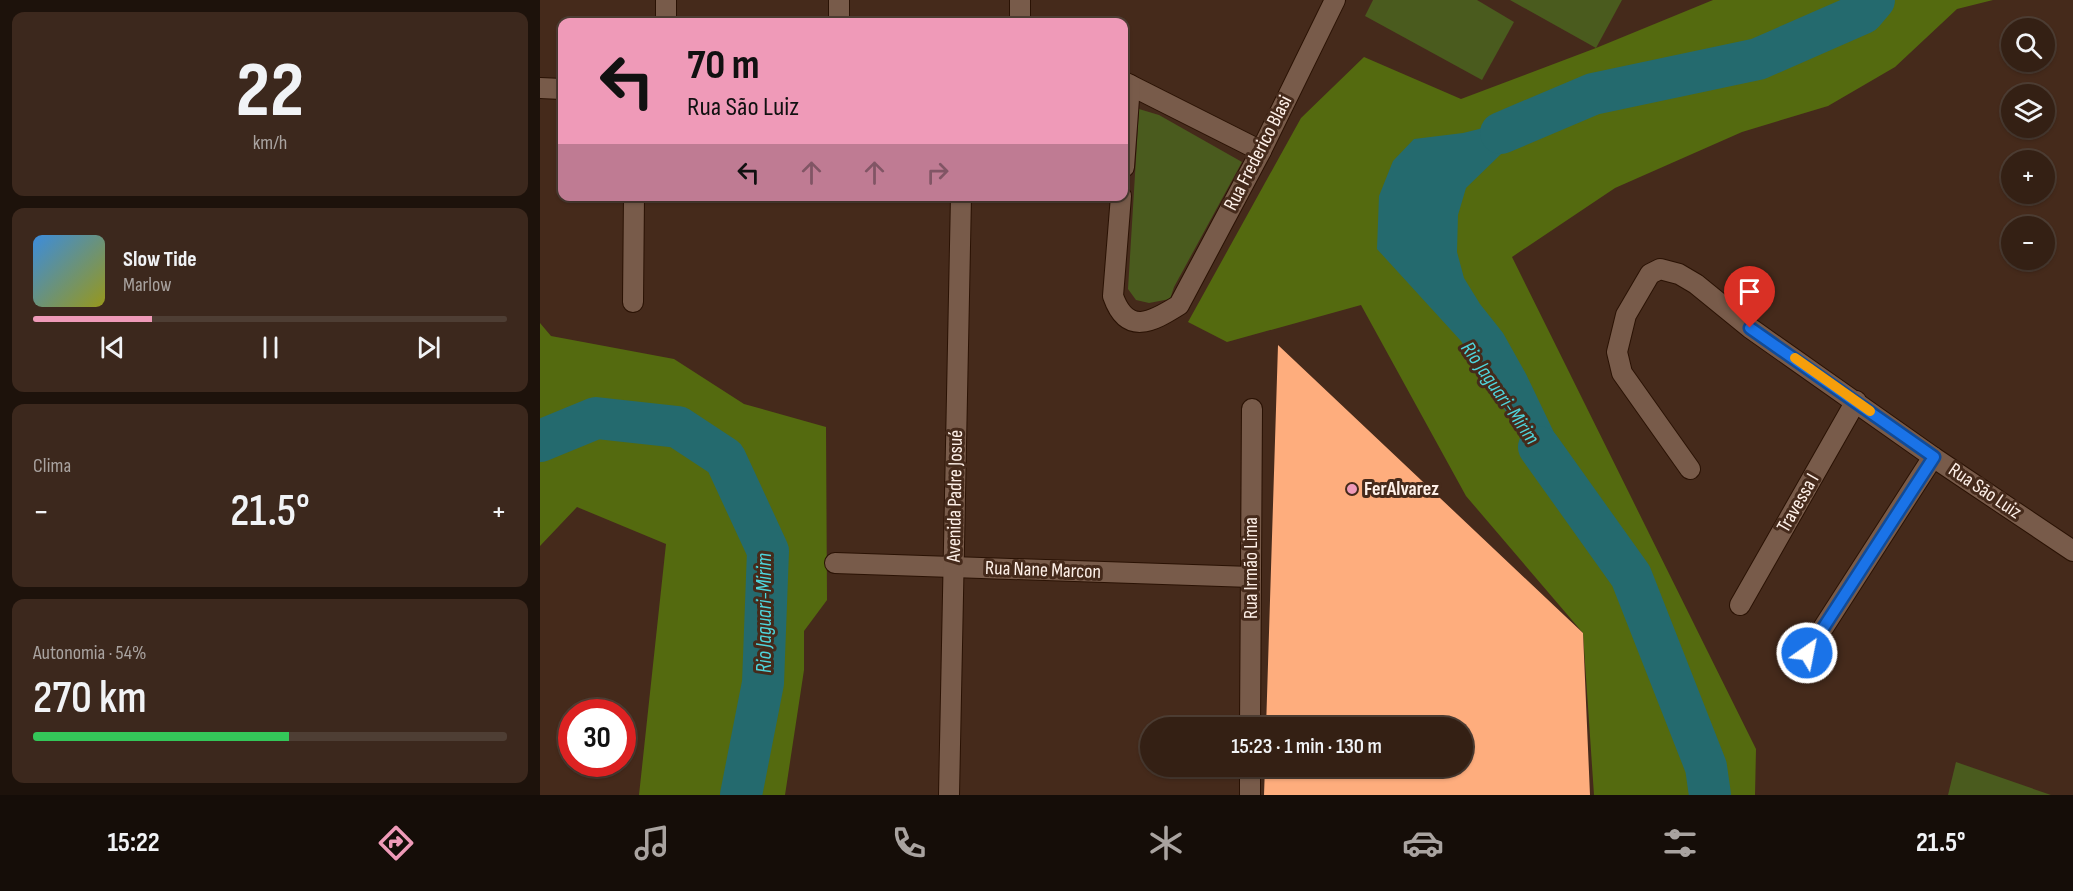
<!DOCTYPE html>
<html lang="pt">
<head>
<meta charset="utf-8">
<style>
  body { margin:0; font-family:"Sofia Sans Condensed",sans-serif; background:#3c281d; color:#f1f3f6; height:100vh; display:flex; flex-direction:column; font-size:22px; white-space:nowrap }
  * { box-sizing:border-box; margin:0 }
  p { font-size:20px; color:#a9a3a0 }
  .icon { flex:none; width:33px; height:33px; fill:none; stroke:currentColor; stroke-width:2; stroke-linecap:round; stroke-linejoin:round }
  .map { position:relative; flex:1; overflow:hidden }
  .side { display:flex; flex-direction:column; gap:12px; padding:12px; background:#1d120b; width:540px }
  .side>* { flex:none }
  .hud { position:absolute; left:18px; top:18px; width:570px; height:183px; border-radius:12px; box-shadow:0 2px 4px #0004,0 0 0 2px #4e3e34; background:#ef9ab8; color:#111; overflow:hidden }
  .fabs { position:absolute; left:1461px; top:18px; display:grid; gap:12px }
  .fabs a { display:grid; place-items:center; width:54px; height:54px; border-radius:50%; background:#342014; box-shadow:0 2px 4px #0004,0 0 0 2px #4e3e34; font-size:30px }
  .speed { position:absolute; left:18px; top:699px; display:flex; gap:12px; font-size:30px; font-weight:700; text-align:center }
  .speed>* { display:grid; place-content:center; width:78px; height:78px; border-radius:50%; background:#342014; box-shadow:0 2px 4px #0004,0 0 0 2px #4e3e34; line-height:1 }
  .speed .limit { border:9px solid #d22; background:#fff; color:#111 }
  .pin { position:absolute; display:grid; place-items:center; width:51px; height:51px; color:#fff; margin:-62px -26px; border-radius:50% 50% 50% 0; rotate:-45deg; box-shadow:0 0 6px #0007 }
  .pin .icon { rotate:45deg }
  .me { position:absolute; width:66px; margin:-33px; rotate:33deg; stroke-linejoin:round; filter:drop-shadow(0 0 4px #0008) }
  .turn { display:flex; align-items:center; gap:21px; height:126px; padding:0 30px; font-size:27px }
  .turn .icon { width:78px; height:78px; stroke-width:2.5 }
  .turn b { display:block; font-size:42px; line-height:51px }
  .lanes { display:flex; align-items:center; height:57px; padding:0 30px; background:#0003; justify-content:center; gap:30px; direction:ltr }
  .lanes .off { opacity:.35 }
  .big { font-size:45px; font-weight:600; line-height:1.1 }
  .side .widget { flex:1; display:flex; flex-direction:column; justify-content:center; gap:9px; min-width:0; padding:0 21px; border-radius:12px; background:#3c281d }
  .side .dial { align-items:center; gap:0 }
  .dial b { font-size:78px; line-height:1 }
  .song { display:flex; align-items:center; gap:18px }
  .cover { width:72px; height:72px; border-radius:9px; background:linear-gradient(135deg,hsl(210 70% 55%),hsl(60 70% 35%)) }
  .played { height:6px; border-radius:3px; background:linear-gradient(90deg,#ef9ab8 25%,#4e3e34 25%) }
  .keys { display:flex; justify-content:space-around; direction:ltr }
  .heat { display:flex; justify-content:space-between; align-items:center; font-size:33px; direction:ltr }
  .charge { height:9px; border-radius:4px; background:linear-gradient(90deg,#34c759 54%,#4e3e34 0) }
  .trip { position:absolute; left:600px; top:717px; width:333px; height:60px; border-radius:30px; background:#342014; box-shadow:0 2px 4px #0004,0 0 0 2px #4e3e34; font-weight:600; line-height:60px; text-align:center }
  .tabs { display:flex; height:96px; justify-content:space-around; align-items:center; background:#150d08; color:#a9a3a0 }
  .tabs .icon { width:42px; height:42px }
  .tabs .on { color:#ef9ab8 }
  .tabs b { font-size:27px; color:#f1f3f6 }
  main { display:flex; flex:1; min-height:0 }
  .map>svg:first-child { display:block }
</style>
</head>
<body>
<main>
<section class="side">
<div class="widget dial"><b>22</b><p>km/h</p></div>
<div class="widget">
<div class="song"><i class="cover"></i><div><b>Slow Tide</b><p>Marlow</p></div></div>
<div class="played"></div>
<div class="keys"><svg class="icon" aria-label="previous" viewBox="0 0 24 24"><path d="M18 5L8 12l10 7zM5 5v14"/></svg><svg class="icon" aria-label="pause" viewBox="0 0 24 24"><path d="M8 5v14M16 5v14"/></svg><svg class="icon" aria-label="next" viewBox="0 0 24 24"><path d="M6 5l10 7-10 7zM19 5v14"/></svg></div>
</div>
<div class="widget"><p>Clima</p>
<div class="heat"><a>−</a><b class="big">21.5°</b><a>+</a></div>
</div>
<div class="widget"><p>Autonomia · 54%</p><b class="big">270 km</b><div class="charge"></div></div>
</section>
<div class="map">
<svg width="1533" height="795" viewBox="0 0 1533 795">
  <rect width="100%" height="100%" fill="#452a1b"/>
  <!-- green -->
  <g fill="#4a5b1e">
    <path d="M833 0H937L974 22 942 80 825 16Z"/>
    <path d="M970 0H1082L1056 48Z"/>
    <path d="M599 109 619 115 702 162 634 287 630 299 609 303 596 300 588 289Z"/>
    <path d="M1416 762 1511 795H1408Z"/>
  </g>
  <!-- forest -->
  <g fill="#546a0f">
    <path d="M1173 0H1453L1417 9 1355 67 1288 106 1202 132 1075 188 972 257 1216 749 1215 795H1054L1043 633 926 496 821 305 687 342 648 322 761 118 824 57 921 99 1056 48Z"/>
    <path d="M0 323 11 336 134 359 204 404 286 427 287 600 264 631V670L245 795H99L126 544 37 507 0 546Z"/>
  </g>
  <!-- water -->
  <path fill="#246a6e" d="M1015 110 960 155 926 188 918 215 917 252 924 278 940 304 963 333 986 374 1032 470 1034 494 988 440 953 395 921 341 837 249 839 196 853 161 874 139 923 133Z"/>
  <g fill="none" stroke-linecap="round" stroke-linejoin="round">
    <!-- river -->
    <g stroke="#246a6e" stroke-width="42">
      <path d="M961 133 1053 94 1218 59 1323 13 1334 0"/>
      <path d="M0 441 56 418 138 427 185 458 228 551 223 683 201 795"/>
      <path d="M999 447 1091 576 1166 767 1170 795"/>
    </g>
  </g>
  <!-- building -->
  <path fill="#fead7d" d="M738 345 1043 633 1050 795H724L725 766H922V728H726Z"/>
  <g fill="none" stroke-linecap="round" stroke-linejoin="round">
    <defs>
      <g id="minor">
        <path d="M126 22V0"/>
        <path d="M299 22V0"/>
        <path d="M480 22V0"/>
        <path d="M584 82 721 151"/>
        <path d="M0 88 22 89"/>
        <path d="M584 167 590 85"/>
        <path d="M581 196 573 296C587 336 612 322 639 305L721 151 795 0"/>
        <path d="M93 302 94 196"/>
        <path d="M1150 469 1082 373 1077 352 1086 315 1110 274 1120 269 1139 274 1156 284 1210 328 1393 457 1533 551"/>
        <path d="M295 563 711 577"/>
        <path d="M1200 605 1316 401"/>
        <path d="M1267 653 1393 457"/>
        <path d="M710 728 712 409"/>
        <path d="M409 795 421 196"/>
        <path d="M710 795V766"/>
      </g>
    </defs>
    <!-- minor casing -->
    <use href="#minor" stroke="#2a1204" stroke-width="22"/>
    <!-- minor -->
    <use href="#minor" stroke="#785b4a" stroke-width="20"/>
  </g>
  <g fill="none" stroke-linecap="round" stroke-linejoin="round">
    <defs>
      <path id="route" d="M1210 328 1394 457 1267 653"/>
    </defs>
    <!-- route casing -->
    <use href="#route" stroke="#114b97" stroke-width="15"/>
    <!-- route -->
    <use href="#route" stroke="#1a73e8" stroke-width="10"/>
    <!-- slow -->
    <path stroke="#f59e0b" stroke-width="10" d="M1255 358 1330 411"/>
  </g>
  <!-- markers -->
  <circle fill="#ef9ab8" stroke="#452a1b" stroke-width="2" cx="812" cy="489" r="6"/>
  <g text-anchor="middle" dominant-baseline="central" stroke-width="6" stroke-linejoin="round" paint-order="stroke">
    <!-- street labels -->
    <g font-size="20" fill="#fef0e8" stroke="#452a1b">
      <text transform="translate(718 153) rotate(-63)">Rua Frederico Blasi</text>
      <text transform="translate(1445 491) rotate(34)">Rua São Luiz</text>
      <text transform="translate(415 496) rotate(-89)">Avenida Padre Josué</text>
      <text transform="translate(1258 503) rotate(-60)">Travessa I</text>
      <text transform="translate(711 568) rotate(-90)">Rua Irmão Lima</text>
      <text transform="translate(503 570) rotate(2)">Rua Nane Marcon</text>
    </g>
    <!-- poi labels -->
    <g font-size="20" font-weight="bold" fill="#fef0e8" stroke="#452a1b" text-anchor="start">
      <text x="824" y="489">FerAlvarez</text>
    </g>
    <!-- water labels -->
    <g font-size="21" font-style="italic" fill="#4fd5dc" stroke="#452a1b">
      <text transform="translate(960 393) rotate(55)">Rio Jaguari-Mirim</text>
      <text transform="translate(224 613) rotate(-90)">Rio Jaguari-Mirim</text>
    </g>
  </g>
</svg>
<div class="fabs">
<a><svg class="icon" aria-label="search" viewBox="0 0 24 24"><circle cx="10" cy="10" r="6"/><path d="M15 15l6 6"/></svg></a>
<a><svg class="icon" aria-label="layers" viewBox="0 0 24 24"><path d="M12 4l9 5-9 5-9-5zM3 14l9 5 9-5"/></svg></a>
<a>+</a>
<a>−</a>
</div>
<div class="speed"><div class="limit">30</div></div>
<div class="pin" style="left:1210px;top:328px;background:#d93025"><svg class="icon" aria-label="arrive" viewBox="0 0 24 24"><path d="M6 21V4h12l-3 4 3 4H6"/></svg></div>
<svg class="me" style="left:1267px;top:653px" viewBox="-20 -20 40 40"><circle r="17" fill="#1a73e8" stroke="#fff" stroke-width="3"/><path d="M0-11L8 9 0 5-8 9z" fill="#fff"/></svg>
<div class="trip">15:23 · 1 min · 130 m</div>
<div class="hud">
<div class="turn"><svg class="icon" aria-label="left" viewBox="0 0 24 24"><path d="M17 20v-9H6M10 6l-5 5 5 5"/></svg><div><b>70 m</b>Rua São Luiz</div></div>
<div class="lanes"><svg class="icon" aria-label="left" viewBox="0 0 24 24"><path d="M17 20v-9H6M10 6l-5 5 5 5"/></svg><svg class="icon off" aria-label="ahead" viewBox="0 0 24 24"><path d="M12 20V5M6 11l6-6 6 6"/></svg><svg class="icon off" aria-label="ahead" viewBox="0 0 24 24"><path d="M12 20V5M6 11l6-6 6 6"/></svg><svg class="icon off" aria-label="right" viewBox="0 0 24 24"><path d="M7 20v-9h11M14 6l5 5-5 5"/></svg></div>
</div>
</div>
</main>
<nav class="tabs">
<b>15:22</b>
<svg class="icon on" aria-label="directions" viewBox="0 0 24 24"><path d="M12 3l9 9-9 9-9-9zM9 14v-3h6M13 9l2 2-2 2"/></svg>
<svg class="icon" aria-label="music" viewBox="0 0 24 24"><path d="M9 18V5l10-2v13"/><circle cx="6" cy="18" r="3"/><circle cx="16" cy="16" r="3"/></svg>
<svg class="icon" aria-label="phone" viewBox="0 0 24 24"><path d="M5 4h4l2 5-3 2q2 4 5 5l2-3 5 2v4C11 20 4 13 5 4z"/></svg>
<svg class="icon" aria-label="climate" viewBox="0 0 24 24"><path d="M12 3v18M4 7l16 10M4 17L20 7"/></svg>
<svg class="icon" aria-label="car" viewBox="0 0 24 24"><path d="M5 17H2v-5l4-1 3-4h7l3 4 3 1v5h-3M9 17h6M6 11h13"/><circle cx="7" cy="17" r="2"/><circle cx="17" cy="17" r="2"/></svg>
<svg class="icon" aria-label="filters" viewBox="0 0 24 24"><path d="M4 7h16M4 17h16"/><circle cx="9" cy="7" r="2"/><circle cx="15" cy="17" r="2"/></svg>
<b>21.5°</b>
</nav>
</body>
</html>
